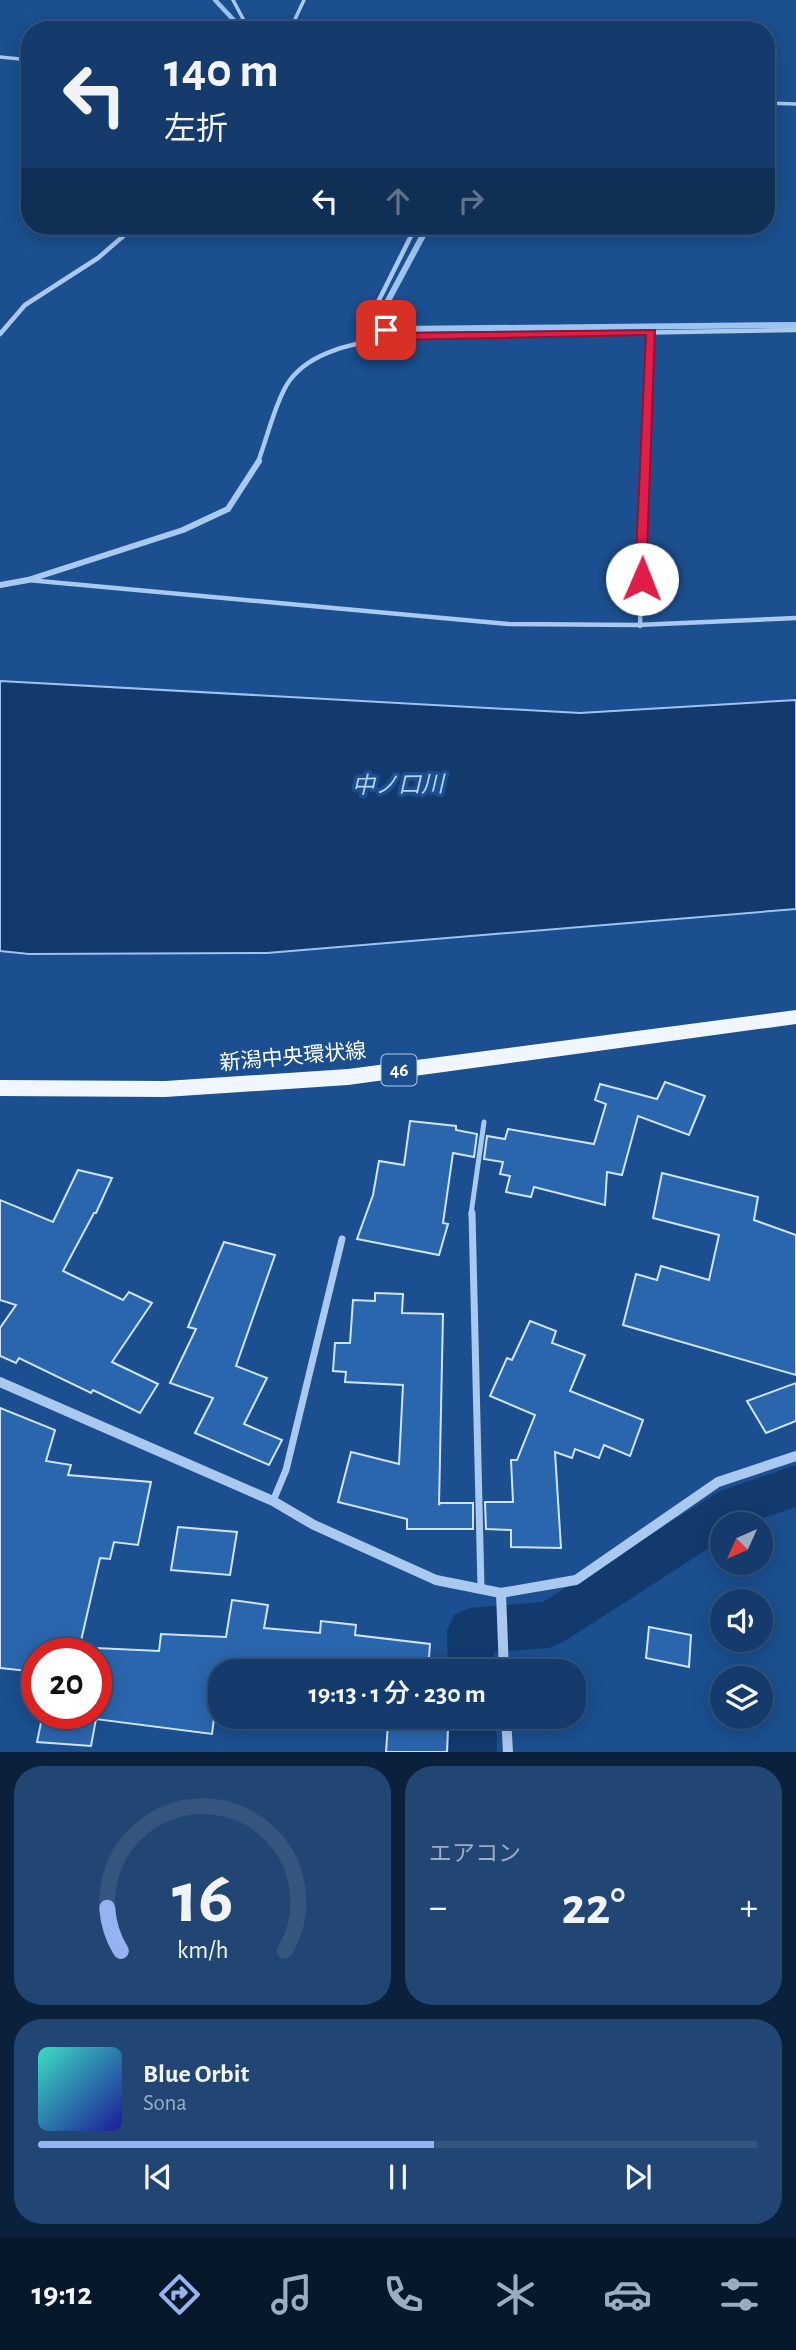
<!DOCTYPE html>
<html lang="ja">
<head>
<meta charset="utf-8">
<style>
  body { margin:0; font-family:"Alegreya Sans","Noto Sans JP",sans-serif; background:#214673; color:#f1f3f6; height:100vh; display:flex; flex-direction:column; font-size:26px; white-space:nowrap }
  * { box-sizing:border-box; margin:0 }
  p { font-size:23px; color:#9dadc1 }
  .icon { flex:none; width:38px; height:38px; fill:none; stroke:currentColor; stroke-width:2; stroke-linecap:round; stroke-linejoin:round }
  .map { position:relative; height:1752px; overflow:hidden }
  .panel { display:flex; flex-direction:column; gap:14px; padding:14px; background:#0b203b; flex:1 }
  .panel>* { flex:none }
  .guide { position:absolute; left:21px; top:21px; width:754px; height:214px; border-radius:28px; box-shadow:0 4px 18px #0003,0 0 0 2px #33557e; background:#143b6b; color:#f1f3f6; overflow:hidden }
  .needle { width:46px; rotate:225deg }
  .tools { position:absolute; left:710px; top:1512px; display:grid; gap:14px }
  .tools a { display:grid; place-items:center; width:63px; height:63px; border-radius:50%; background:#143b6b; box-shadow:0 4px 18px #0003,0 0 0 2px #33557e; font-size:35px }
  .speed { position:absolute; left:21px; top:1638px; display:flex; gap:14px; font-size:35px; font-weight:700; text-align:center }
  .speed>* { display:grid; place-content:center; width:91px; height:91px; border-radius:50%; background:#143b6b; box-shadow:0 4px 18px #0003,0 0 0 2px #33557e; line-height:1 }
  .speed .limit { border:10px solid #d22; background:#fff; color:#111 }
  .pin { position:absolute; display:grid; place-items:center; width:60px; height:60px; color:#fff; margin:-30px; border-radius:14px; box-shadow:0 4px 10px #0006 }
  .me { position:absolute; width:77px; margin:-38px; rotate:1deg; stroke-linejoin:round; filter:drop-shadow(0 0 5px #0008) }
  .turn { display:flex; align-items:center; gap:24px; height:147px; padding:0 28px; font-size:32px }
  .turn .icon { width:91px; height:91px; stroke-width:2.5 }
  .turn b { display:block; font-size:49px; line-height:60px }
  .lanes { display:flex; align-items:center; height:66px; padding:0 28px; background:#0003; justify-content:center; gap:35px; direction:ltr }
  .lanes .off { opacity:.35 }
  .big { font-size:52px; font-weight:600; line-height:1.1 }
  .panel .widget { flex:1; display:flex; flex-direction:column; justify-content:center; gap:10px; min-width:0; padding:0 24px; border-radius:28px; background:#214673 }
  .panel .dial { align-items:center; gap:0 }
  .dial svg { height:182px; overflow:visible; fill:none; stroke:#33557e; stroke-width:7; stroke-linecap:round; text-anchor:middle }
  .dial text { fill:#f1f3f6; stroke:none }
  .song { display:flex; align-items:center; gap:21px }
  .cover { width:84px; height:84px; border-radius:10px; background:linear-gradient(135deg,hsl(170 70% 55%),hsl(240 70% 35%)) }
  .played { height:7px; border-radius:4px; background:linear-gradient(90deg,#95b2f1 55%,#33557e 55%) }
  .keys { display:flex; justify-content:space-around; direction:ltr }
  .heat { display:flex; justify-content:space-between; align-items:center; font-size:38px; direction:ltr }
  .panel .tiles { flex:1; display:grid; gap:14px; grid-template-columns:1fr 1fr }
  .widget:last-child { grid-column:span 2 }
  .trip { position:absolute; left:208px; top:1659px; width:378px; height:70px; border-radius:28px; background:#143b6b; box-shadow:0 4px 18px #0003,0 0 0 2px #33557e; font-weight:600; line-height:70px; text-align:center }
  .dock { display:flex; height:112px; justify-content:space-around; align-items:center; background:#08182b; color:#9dadc1 }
  .dock .icon { width:49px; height:49px }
  .dock .selected { color:#95b2f1 }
  .dock b { font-size:32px; color:#f1f3f6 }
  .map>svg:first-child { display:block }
</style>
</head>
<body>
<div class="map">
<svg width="796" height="1752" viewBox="0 0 796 1752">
  <rect width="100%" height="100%" fill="#1b4f8f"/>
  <!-- water -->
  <path fill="#123a6d" stroke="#9cc4f0" stroke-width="2" d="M0 681 580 713 796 700V909L267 953 29 954 0 951Z"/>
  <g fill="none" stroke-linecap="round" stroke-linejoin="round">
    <!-- stream-far1 -->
    <path stroke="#9cc4f0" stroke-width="4.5" d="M215 0 243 30"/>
    <!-- stream -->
    <path stroke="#9cc4f0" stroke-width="6" d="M428 226 383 310V316L398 329 796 325"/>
    <!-- canal -->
    <g fill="#123a6d" fill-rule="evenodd">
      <path d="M796 1465V1507L746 1524H723V1539L565 1641 549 1648 494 1652V1671H448L447 1631 454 1615 470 1608 543 1602 720 1491Z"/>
      <path d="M448 1717H496L497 1752H449Z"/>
    </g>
  </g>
  <!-- building -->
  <g fill="#2a66ad" stroke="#cfe3fa" stroke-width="2">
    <path d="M665 1082 705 1096 689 1135 638 1116 622 1175 607 1172 605 1205 534 1187 531 1197 506 1192 510 1176 500 1174 503 1162 484 1159 487 1136 505 1139 508 1129 594 1144 606 1104 595 1100 600 1084 657 1099Z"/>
    <path d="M410 1121 456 1126V1130L477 1134 474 1157 453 1153 443 1223 448 1224 439 1255 357 1239 373 1195 379 1161 404 1165Z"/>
    <path d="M78 1170 112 1178 96 1213H94L63 1271 123 1300 129 1292 152 1303 112 1362 158 1384 140 1413 93 1390 91 1393 19 1358 16 1363 0 1356V1328L16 1305 0 1300V1200L53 1222Z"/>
    <path d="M662 1173 758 1197 754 1220 796 1235V1375L623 1325 636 1274 657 1280 661 1266 709 1280 719 1235 653 1218Z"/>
    <path d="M224 1242 275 1255 236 1366 267 1378 244 1424 282 1440 269 1465 195 1433 213 1398 170 1383 196 1329 188 1327Z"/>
    <path d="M375 1293 403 1294 402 1313 443 1314 439 1505 440 1503H473V1529H407V1519L338 1502 351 1452 399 1464 403 1385 345 1382 346 1372 333 1371 335 1343H350L353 1300 375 1301Z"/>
    <path d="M530 1321 556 1331 552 1343 585 1355 570 1391 643 1420 630 1456 604 1445 599 1458 575 1449 572 1458 555 1452 561 1548 511 1547V1530L486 1529 485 1502H513L511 1460H517L535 1415 490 1396 507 1358 512 1360Z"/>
    <path d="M796 1383V1421L766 1433 747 1401Z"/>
    <path d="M0 1408 55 1430 46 1461 71 1465 68 1475 151 1482 138 1545 114 1542 110 1559 100 1558 78 1654H37V1672L0 1668Z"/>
    <path d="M178 1527 237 1532 230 1575 171 1570Z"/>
    <path d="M232 1600 268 1605 264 1628 320 1633 321 1621 356 1625 355 1635 430 1644 428 1671H220L212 1734 96 1719 91 1746 37 1742 43 1713H96V1648L159 1651 161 1634 226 1637Z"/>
    <path d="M649 1627 691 1635 689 1667 646 1658Z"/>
    <path d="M388 1723 448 1729 447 1752H386Z"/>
  </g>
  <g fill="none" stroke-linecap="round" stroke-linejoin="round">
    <!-- service-far3 -->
    <path stroke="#a9c9ee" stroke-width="2.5" d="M125 27H248"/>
    <!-- service-far2 -->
    <g stroke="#a9c9ee" stroke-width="4.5">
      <path d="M28 580 508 624 637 625 796 618"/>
      <path d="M640 626 644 484"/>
    </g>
    <!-- service-far1 -->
    <path stroke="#a9c9ee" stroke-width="5" d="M471 1214 484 1122"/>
    <!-- service -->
    <g stroke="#a9c9ee" stroke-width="7">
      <path d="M472 1213 481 1588"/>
      <path d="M273 1501 286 1470 342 1239"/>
    </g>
    <!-- minor-far3 -->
    <g stroke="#a9c9ee" stroke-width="3.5">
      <path d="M233 0 249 30"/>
      <path d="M290 30 304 0"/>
      <path d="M0 57 30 60"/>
      <path d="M766 103 796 104"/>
    </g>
    <!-- minor-far2 -->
    <g stroke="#a9c9ee" stroke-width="4.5">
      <path d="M0 334 25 305 98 258 135 226"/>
      <path d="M394 337 377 319 374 310 416 226"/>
      <path d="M258 462C266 441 277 397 290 380 313 349 359 343 394 337L796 330"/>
      <path d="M645 462 651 332"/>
    </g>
    <!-- minor-far1 -->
    <g stroke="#a9c9ee" stroke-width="6">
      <path d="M644 484 645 461"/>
      <path d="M0 585 28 580 183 530 228 509 259 461"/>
    </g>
    <!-- minor -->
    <g stroke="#a9c9ee" stroke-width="10">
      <path d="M0 1382 273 1501 314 1525 436 1580 501 1593 576 1580 718 1482 796 1456"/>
      <path d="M501 1593 504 1671"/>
      <path d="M506 1717 508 1752"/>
    </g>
    <!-- primary -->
    <path fill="#f0f6ff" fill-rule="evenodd" d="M796 1010V1024L348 1085 165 1097 0 1096V1080L165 1081 348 1069Z"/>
  </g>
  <!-- route -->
  <path fill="#e11d48" stroke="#92132f" stroke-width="2" d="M383 328H390L397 333 655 330 646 581H637L635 579 646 335 394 340 383 332Z"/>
  <g text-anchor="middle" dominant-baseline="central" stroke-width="7" stroke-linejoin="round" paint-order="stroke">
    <!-- shield labels -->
    <rect fill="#1b4f8f" stroke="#bbcadd" stroke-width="2" x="381.5" y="1054.5" width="35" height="31" rx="5"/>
    <g font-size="19" font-weight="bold" fill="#fff">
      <text x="399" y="1070">46</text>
    </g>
    <!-- street labels -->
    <g font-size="21" fill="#fff" stroke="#1b4f8f">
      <text transform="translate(293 1057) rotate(-5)">新潟中央環状線</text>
    </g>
    <!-- water labels -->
    <g font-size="23" font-style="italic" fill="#b5d3f5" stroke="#1b4f8f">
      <text transform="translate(398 786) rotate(-1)">中ノ口川</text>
    </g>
  </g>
</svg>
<div class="tools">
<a><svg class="needle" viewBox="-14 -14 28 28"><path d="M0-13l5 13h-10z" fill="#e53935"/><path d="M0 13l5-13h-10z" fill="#9dadc1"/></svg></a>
<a><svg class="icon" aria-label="sound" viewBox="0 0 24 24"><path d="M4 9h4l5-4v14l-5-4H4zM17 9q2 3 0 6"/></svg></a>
<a><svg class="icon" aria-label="layers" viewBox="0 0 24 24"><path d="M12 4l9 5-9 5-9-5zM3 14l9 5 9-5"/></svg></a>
</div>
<div class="speed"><div class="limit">20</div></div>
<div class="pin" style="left:386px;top:330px;background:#d93025"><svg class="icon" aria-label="arrive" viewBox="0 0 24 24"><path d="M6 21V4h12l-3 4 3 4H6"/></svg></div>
<svg class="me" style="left:642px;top:579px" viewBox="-20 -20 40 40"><circle r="19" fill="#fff"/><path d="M0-13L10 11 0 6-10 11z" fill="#e11d48"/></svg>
<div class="trip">19:13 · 1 分 · 230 m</div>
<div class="guide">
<div class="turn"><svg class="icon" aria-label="left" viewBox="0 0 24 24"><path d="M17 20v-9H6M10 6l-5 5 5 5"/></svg><div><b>140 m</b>左折</div></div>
<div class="lanes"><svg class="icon" aria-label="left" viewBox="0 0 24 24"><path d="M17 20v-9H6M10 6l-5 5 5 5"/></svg><svg class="icon off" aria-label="ahead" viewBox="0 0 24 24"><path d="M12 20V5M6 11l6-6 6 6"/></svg><svg class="icon off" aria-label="right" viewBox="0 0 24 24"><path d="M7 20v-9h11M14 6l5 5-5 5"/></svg></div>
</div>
</div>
<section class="panel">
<div class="tiles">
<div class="widget dial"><svg viewBox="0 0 100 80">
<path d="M14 69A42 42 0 1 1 86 69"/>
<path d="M14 69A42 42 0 0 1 8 50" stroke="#95b2f1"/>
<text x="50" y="56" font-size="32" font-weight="700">16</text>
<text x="50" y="72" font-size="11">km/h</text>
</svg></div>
<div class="widget"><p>エアコン</p>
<div class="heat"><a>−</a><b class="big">22°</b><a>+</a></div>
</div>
<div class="widget">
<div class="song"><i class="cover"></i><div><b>Blue Orbit</b><p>Sona</p></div></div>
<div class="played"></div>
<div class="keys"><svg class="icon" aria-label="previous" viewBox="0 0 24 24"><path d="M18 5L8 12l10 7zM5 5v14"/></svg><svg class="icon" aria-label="pause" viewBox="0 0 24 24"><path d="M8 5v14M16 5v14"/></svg><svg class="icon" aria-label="next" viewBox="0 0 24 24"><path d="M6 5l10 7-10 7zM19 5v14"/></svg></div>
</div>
</div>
</section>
<nav class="dock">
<b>19:12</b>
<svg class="icon selected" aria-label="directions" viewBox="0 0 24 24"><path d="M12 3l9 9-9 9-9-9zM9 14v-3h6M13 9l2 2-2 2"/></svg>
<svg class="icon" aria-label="music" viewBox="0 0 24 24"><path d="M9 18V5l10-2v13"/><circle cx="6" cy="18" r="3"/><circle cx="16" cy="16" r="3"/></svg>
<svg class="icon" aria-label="phone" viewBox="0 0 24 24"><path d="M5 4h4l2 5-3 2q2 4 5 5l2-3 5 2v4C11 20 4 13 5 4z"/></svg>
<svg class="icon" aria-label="climate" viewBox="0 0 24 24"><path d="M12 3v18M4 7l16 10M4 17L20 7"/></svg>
<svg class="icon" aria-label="car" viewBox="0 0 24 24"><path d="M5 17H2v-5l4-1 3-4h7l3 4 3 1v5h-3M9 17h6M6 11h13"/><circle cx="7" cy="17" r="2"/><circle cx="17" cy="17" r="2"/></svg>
<svg class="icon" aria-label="filters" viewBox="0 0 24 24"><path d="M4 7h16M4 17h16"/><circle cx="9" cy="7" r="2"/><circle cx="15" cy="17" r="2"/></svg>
</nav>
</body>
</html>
